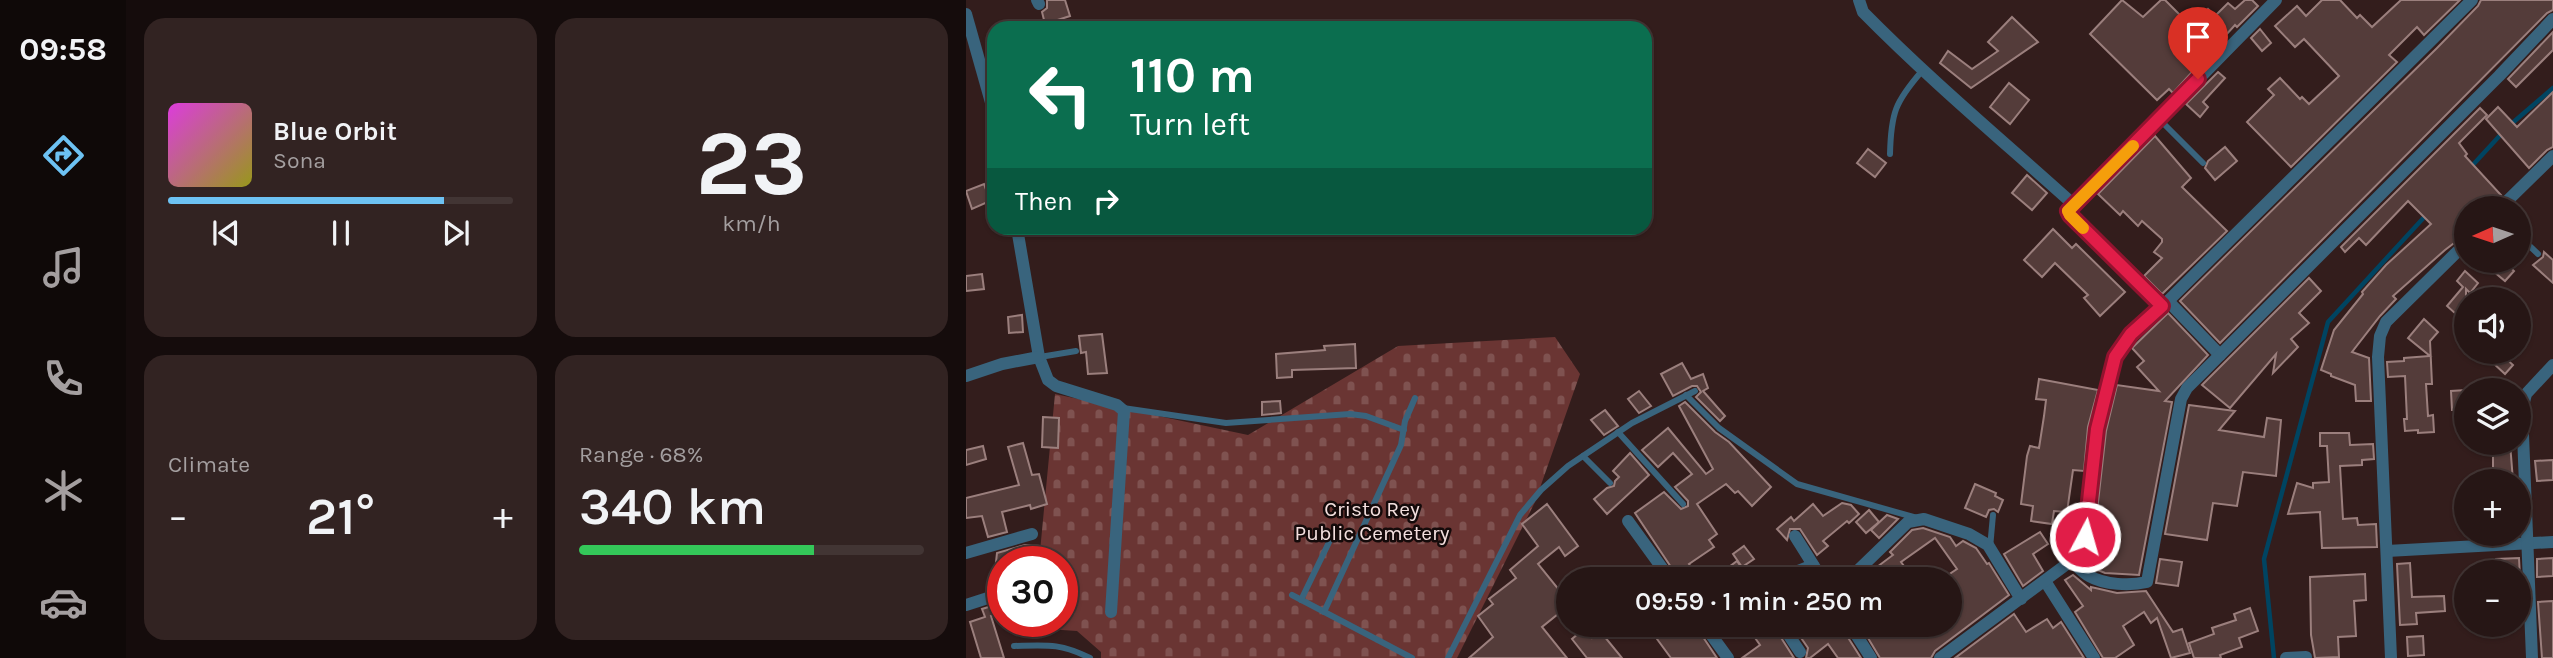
<!DOCTYPE html>
<html lang="en">
<head>
<meta charset="utf-8">
<style>
  body { margin:0; font-family:Karla,sans-serif; background:#322322; color:#f1f3f6; height:100vh; display:flex; flex-direction:column; font-size:26px; white-space:nowrap }
  * { box-sizing:border-box; margin:0 }
  p { font-size:23px; color:#a49fa0 }
  .icon { flex:none; width:38px; height:38px; fill:none; stroke:currentColor; stroke-width:2; stroke-linecap:round; stroke-linejoin:round }
  .map { position:relative; flex:1; overflow:hidden }
  .side { display:flex; flex-direction:column; gap:18px; padding:18px; background:#150c0c; width:840px }
  .side>* { flex:none }
  .hud { position:absolute; left:21px; top:21px; width:665px; height:214px; border-radius:21px; box-shadow:0 2px 5px #0004,0 0 0 2px #423534; background:#0b6e4f; color:#fff; overflow:hidden }
  .needle { width:46px; rotate:267deg }
  .tools { position:absolute; left:1488px; top:196px; display:grid; gap:14px }
  .tools a { display:grid; place-items:center; width:77px; height:77px; border-radius:50%; background:#261615; box-shadow:0 2px 5px #0004,0 0 0 2px #423534; font-size:35px }
  .speed { position:absolute; left:21px; top:546px; display:flex; gap:14px; font-size:35px; font-weight:700; text-align:center }
  .speed>* { display:grid; place-content:center; width:91px; height:91px; border-radius:50%; background:#261615; box-shadow:0 2px 5px #0004,0 0 0 2px #423534; line-height:1 }
  .speed .limit { border:10px solid #d22; background:#fff; color:#111 }
  .pin { position:absolute; display:grid; place-items:center; width:60px; height:60px; color:#fff; margin:-72px -30px; border-radius:50% 50% 50% 0; rotate:-45deg; box-shadow:0 0 7px #0007 }
  .pin .icon { rotate:45deg }
  .me { position:absolute; width:77px; margin:-38px; rotate:6deg; stroke-linejoin:round; filter:drop-shadow(0 0 5px #0008) }
  .turn { display:flex; align-items:center; gap:24px; height:147px; padding:0 28px; font-size:32px }
  .turn .icon { width:91px; height:91px; stroke-width:2.5 }
  .turn b { display:block; font-size:49px; line-height:60px }
  .then { display:flex; align-items:center; height:66px; padding:0 28px; background:#0003; gap:14px; font-size:26px }
  .big { font-size:52px; font-weight:600; line-height:1.1 }
  .side .widget { flex:1; display:flex; flex-direction:column; justify-content:center; gap:10px; min-width:0; padding:0 24px; border-radius:21px; background:#322322 }
  .side .dial { align-items:center; gap:0 }
  .dial b { font-size:91px; line-height:1 }
  .song { display:flex; align-items:center; gap:21px }
  .cover { width:84px; height:84px; border-radius:10px; background:linear-gradient(135deg,hsl(300 70% 55%),hsl(60 70% 35%)) }
  .played { height:7px; border-radius:4px; background:linear-gradient(90deg,#6dc2f3 80%,#423534 80%) }
  .keys { display:flex; justify-content:space-around; direction:ltr }
  .heat { display:flex; justify-content:space-between; align-items:center; font-size:38px; direction:ltr }
  .charge { height:10px; border-radius:5px; background:linear-gradient(90deg,#34c759 68%,#423534 0) }
  .side .tiles { flex:1; display:grid; gap:18px; grid-template-columns:repeat(2,1fr) }
  .trip { position:absolute; left:590px; top:567px; width:406px; height:70px; border-radius:35px; background:#261615; box-shadow:0 2px 5px #0004,0 0 0 2px #423534; font-weight:600; line-height:70px; text-align:center }
  main { display:flex; flex:1; min-height:0 }
  .tabs { display:flex; flex-direction:column; width:126px; justify-content:space-around; align-items:center; background:#0f0908; color:#a49fa0 }
  .tabs .icon { width:49px; height:49px }
  .tabs .on { color:#6dc2f3 }
  .tabs b { font-size:32px; color:#f1f3f6 }
  .map>svg:first-child { display:block }
</style>
</head>
<body>
<main>
<nav class="tabs">
<b>09:58</b>
<svg class="icon on" aria-label="directions" viewBox="0 0 24 24"><path d="M12 3l9 9-9 9-9-9zM9 14v-3h6M13 9l2 2-2 2"/></svg>
<svg class="icon" aria-label="music" viewBox="0 0 24 24"><path d="M9 18V5l10-2v13"/><circle cx="6" cy="18" r="3"/><circle cx="16" cy="16" r="3"/></svg>
<svg class="icon" aria-label="phone" viewBox="0 0 24 24"><path d="M5 4h4l2 5-3 2q2 4 5 5l2-3 5 2v4C11 20 4 13 5 4z"/></svg>
<svg class="icon" aria-label="climate" viewBox="0 0 24 24"><path d="M12 3v18M4 7l16 10M4 17L20 7"/></svg>
<svg class="icon" aria-label="car" viewBox="0 0 24 24"><path d="M5 17H2v-5l4-1 3-4h7l3 4 3 1v5h-3M9 17h6M6 11h13"/><circle cx="7" cy="17" r="2"/><circle cx="17" cy="17" r="2"/></svg>
</nav>
<section class="side">
<div class="tiles">
<div class="widget">
<div class="song"><i class="cover"></i><div><b>Blue Orbit</b><p>Sona</p></div></div>
<div class="played"></div>
<div class="keys"><svg class="icon" aria-label="previous" viewBox="0 0 24 24"><path d="M18 5L8 12l10 7zM5 5v14"/></svg><svg class="icon" aria-label="pause" viewBox="0 0 24 24"><path d="M8 5v14M16 5v14"/></svg><svg class="icon" aria-label="next" viewBox="0 0 24 24"><path d="M6 5l10 7-10 7zM19 5v14"/></svg></div>
</div>
<div class="widget dial"><b>23</b><p>km/h</p></div>
<div class="widget"><p>Climate</p>
<div class="heat"><a>−</a><b class="big">21°</b><a>+</a></div>
</div>
<div class="widget"><p>Range · 68%</p><b class="big">340 km</b><div class="charge"></div></div>
</div>
</section>
<div class="map">
<svg width="1587" height="658" viewBox="0 0 1587 658">
  <defs>
    <pattern id="cemetery-stones" width="16" height="16" patternUnits="userSpaceOnUse" patternTransform="scale(1.75)"><rect width="16" height="16" fill="#6a3533"/><path d="M2 7V4a2 2 0 0 1 4 0v3zM10 15v-3a2 2 0 0 1 4 0v3z" fill="#7f5250"/></pattern>
  </defs>
  <rect width="100%" height="100%" fill="#331d1c"/>
  <!-- cemetery -->
  <path fill="url(#cemetery-stones)" d="M589 337 614 374 569 502 491 658H135V652L111 631 66 628 67 621H96V562H73L89 394 282 435 432 346Z"/>
  <g fill="none" stroke-linecap="round" stroke-linejoin="round">
    <!-- stream -->
    <g stroke="#004461" stroke-width="4.5">
      <path d="M1544 125 1587 88"/>
      <path d="M1504 168 1538 131"/>
      <path d="M1308 658 1298 559 1362 322 1462 213"/>
    </g>
  </g>
  <!-- building -->
  <g fill="#543c3a" stroke="#9b7f7d" stroke-width="2">
    <path d="M81 0H99L104 16 79 24 76 12 81 8Z"/>
    <path d="M1156 0 1177 17 1195 0H1199L1225 26 1242 9 1249 16 1262 3 1269 9 1279 0H1286L1292 6 1271 27 1269 25 1207 93 1203 89 1191 100 1124 34Z"/>
    <path d="M1356 0H1374L1391 18 1394 15 1406 27 1435 0H1494L1458 35 1451 27 1423 55 1431 62 1325 167 1281 122 1308 95 1302 89 1314 78 1334 99 1336 97 1343 104 1373 76 1338 39 1329 47 1309 26 1331 6 1340 16Z"/>
    <path d="M1515 0H1587V10L1581 13 1254 343 1214 301 1471 48 1512 6Z"/>
    <path d="M1046 17 1072 42 1005 88 974 63 982 51 1006 69 1032 51 1022 42Z"/>
    <path d="M1294 29 1305 43 1296 51 1285 38Z"/>
    <path d="M1587 32V50L1550 87 1542 79Z"/>
    <path d="M1252 72 1259 78 1237 102 1242 107 1234 117 1220 104Z"/>
    <path d="M1043 83 1063 100 1044 124 1024 107Z"/>
    <path d="M1587 92V147L1581 150 1563 168 1520 119 1532 107 1551 127Z"/>
    <path d="M1514 108 1521 115 1493 143 1501 154 1499 156 1535 195 1525 208H1500V234L1479 250 1427 296 1430 299 1414 316 1386 352 1403 358 1405 401H1390L1389 385 1365 376V374L1355 370 1368 330 1397 294 1396 292 1420 265 1465 224 1442 201 1400 245 1393 238 1379 252 1375 247Z"/>
    <path d="M1189 136 1225 178 1216 187 1261 231 1196 294 1178 276 1196 258 1188 252 1196 242V239L1176 221 1172 226 1157 211 1154 215 1132 194Z"/>
    <path d="M1259 147 1271 161 1249 180 1239 168 1242 161Z"/>
    <path d="M902 149 920 163 909 177 891 163Z"/>
    <path d="M1061 175 1081 193 1066 210 1046 193Z"/>
    <path d="M18 184 24 201 6 209 0 191Z"/>
    <path d="M1087 229 1106 248 1110 244 1159 292 1134 316 1118 298 1122 295 1089 263 1076 277 1058 260Z"/>
    <path d="M1578 252 1587 260V283L1567 265 1577 257Z"/>
    <path d="M1515 261H1537L1548 271 1539 281Z"/>
    <path d="M1499 271 1512 283 1504 293 1500 289V323L1481 306 1497 287 1491 281Z"/>
    <path d="M16 274 18 289 0 291V276Z"/>
    <path d="M1343 278 1355 291 1333 313 1343 323 1325 339 1332 347 1307 373 1310 354 1264 408 1236 385Z"/>
    <path d="M1202 313 1242 355 1199 401 1206 402 1173 575 1139 573 1127 568 1128 560 1144 550 1124 546 1128 538 1140 431 1151 385 1193 391 1171 367 1178 361 1166 348Z"/>
    <path d="M56 315 57 332 43 333 42 317Z"/>
    <path d="M1458 319 1472 332 1464 341 1466 384H1460L1462 416 1467 415 1468 432 1452 433V430L1439 431 1438 419H1441L1439 376 1422 377 1421 362 1438 361V358L1464 356 1442 338Z"/>
    <path d="M136 334 141 373 122 374 120 352 115 353 113 336Z"/>
    <path d="M389 344 390 368 326 370V377L311 378 310 354 359 350 358 346Z"/>
    <path d="M1535 354 1547 365 1539 374 1527 363Z"/>
    <path d="M716 363 725 379 737 374 742 388 737 391 759 416 754 421 730 397 735 392 731 386H726L707 396 695 374Z"/>
    <path d="M1073 379 1132 390 1122 427 1118 471 1107 470 1101 512 1088 511 1086 524 1065 521 1067 506 1055 504 1061 456 1064 446 1073 448 1078 416 1080 400 1070 399Z"/>
    <path d="M1500 390V410H1486L1485 391Z"/>
    <path d="M673 391 685 406 673 413 662 399Z"/>
    <path d="M314 401 315 413 296 415V402Z"/>
    <path d="M719 402 749 432 763 442 805 487 786 506 772 491 769 493 760 484 731 504 751 534 743 540 748 547 723 564 733 579H713L669 513 698 492 715 509 722 506V501L709 487 726 474 707 453 692 467 676 450 702 428 740 474 747 469 713 406Z"/>
    <path d="M1223 405 1269 411 1253 430 1298 437 1301 418 1315 420 1310 476 1277 472 1271 506 1247 503 1241 540 1199 534Z"/>
    <path d="M639 410 652 426 638 435 625 420Z"/>
    <path d="M77 417 93 418 92 448 76 447Z"/>
    <path d="M1354 433H1383L1384 445 1407 444 1408 459 1396 460V465L1374 466 1377 519 1391 518 1392 525 1410 524 1411 547 1356 548 1354 512 1322 514 1331 483 1347 488V483L1363 482 1361 446H1354Z"/>
    <path d="M57 443 66 475 73 474 81 504 65 509 64 505 36 512 41 532 22 537 16 516 0 518V498L53 485 42 447Z"/>
    <path d="M1527 443H1544L1547 481H1527Z"/>
    <path d="M17 446 20 459 0 465V450Z"/>
    <path d="M664 453 683 475 641 514 628 499 641 488 648 486 649 481 653 477 647 471Z"/>
    <path d="M1587 460V480L1571 481 1569 461Z"/>
    <path d="M1009 484 1030 493 1029 496 1037 500 1032 512 1028 509 1023 510 1020 517 999 508Z"/>
    <path d="M876 503 885 505 893 514 883 523 881 521 857 541 862 546 851 555 834 529H824L821 540 811 529 825 517 828 521 847 504 857 516Z"/>
    <path d="M581 504 612 546 599 556 593 547 572 564 593 590 596 588 602 595V606L576 627 601 658H503L527 637 512 616 527 604 523 599 550 578 544 570 572 546 556 524Z"/>
    <path d="M903 510 913 522 900 533 890 522Z"/>
    <path d="M921 515 932 519 913 538 905 530Z"/>
    <path d="M957 528 984 537 990 546 997 541 1010 548 1021 564 1023 563 1043 595 969 651 965 658H914L896 628 900 625H913L919 634 932 625H984V579L979 577 991 569 969 538 935 562 938 566 931 571 937 579H895L927 555 924 552 946 530Z"/>
    <path d="M1074 532 1082 544 1067 554 1077 571 1057 586 1038 554Z"/>
    <path d="M59 545 73 546 72 562H30L31 553Z"/>
    <path d="M778 546 788 559 776 567 767 554Z"/>
    <path d="M1553 558 1554 577 1552 572H1531L1530 559Z"/>
    <path d="M1587 558V576L1571 577V559Z"/>
    <path d="M1194 559 1216 562 1212 586 1190 583Z"/>
    <path d="M771 561 780 574 774 579H747Z"/>
    <path d="M1444 563 1446 597 1478 596 1479 611 1450 613 1451 624 1434 625 1431 564Z"/>
    <path d="M1399 574 1400 600 1388 601 1390 636 1372 637 1373 657 1349 658 1345 635 1344 577Z"/>
    <path d="M1107 575 1125 590V587L1151 593 1180 591 1207 632 1216 629 1224 653 1205 658 1191 618 1185 623 1178 612 1157 626 1168 645 1149 658H1137L1109 612 1117 606 1099 580Z"/>
    <path d="M1587 601V658H1576L1572 602Z"/>
    <path d="M29 605 32 614 25 616 38 658H15L4 622 19 617 16 609Z"/>
    <path d="M1284 608 1292 631 1273 638 1276 647 1254 655 1255 658H1228L1223 643 1248 634 1246 628 1270 620 1268 614Z"/>
    <path d="M1048 614 1060 632 1081 619 1087 628 1095 622 1118 658H989Z"/>
    <path d="M693 625H729L751 658H705L691 639 699 633Z"/>
    <path d="M780 625H807L828 658H776L794 645Z"/>
    <path d="M836 625H874L895 658H872L862 644 844 658H840L842 648 829 629Z"/>
    <path d="M619 628 626 638 634 631 656 658H621L606 639Z"/>
    <path d="M1457 636 1458 655 1442 656 1441 637Z"/>
  </g>
  <g fill="none" stroke-linecap="round" stroke-linejoin="round">
    <!-- service -->
    <g stroke="#39647d" stroke-width="6">
      <path d="M1193 119 1237 163"/>
      <path d="M924 154C925 113 929 102 956 71"/>
      <path d="M1552 235 1572 254"/>
      <path d="M74 357 110 351"/>
      <path d="M720 395 753 428 831 484 951 518"/>
      <path d="M157 408 260 423 384 414 400 416 438 430"/>
      <path d="M652 432 717 504"/>
      <path d="M617 456 644 483"/>
      <path d="M1024 548 1027 515"/>
      <path d="M326 595 446 658"/>
      <path d="M335 600 368 532"/>
      <path d="M358 612 435 445 439 421 449 398"/>
      <path d="M48 646C81 645 94 643 124 658"/>
      <path d="M482 658 554 515 575 490 602 466 666 423 729 391"/>
    </g>
    <!-- minor -->
    <g stroke="#39647d" stroke-width="12">
      <path d="M71 0 73 4"/>
      <path d="M893 0 897 12C964 80 1037 141 1108 205"/>
      <path d="M0 14 28 113"/>
      <path d="M1534 208 1587 156"/>
      <path d="M51 228 73 357 82 380 90 386 151 405 158 411 145 612"/>
      <path d="M1202 301 1254 355"/>
      <path d="M1196 306 1104 215 1103 211 1310 0"/>
      <path d="M0 376 36 364 73 357"/>
      <path d="M662 521 704 579"/>
      <path d="M829 536 856 579"/>
      <path d="M1421 551 1587 542"/>
      <path d="M0 553 66 534"/>
      <path d="M1105 561C1111 566 1117 573 1123 576 1139 585 1164 586 1181 582L1215 399 1221 388 1533 76 1587 19"/>
      <path d="M812 579 847 565"/>
      <path d="M883 579 942 522 958 519 1003 534 1022 545 1055 599"/>
      <path d="M1079 581 1128 658"/>
      <path d="M0 605 28 596"/>
      <path d="M738 625 762 658"/>
      <path d="M816 625 834 652"/>
      <path d="M884 625 905 658"/>
      <path d="M974 658 1105 561 1119 537 1131 429 1149 357 1165 334 1202 301 1506 0"/>
      <path d="M1320 658 1340 657"/>
      <path d="M1425 658 1412 357 1414 336 1420 322 1500 243"/>
      <path d="M1566 658 1556 410 1560 394 1587 365"/>
    </g>
  </g>
  <g fill="none" stroke-linecap="round" stroke-linejoin="round">
    <defs>
      <path id="route" d="M1119 537 1131 429 1149 357 1165 334 1196 306 1104 215 1102 211 1232 79"/>
    </defs>
    <!-- route casing -->
    <use href="#route" stroke="#92132f" stroke-width="18"/>
    <!-- route -->
    <use href="#route" stroke="#e11d48" stroke-width="12"/>
    <!-- slow -->
    <path stroke="#f59e0b" stroke-width="12" d="M1117 228 1104 215 1102 211 1167 146"/>
  </g>
  <g text-anchor="middle" dominant-baseline="central" stroke-width="5" stroke-linejoin="round" paint-order="stroke">
    <!-- park labels -->
    <g font-size="21" fill="#f3dfde" stroke="#140a0a">
      <text x="406" y="509">Cristo Rey<tspan x="406" dy="24">Public Cemetery</tspan></text>
    </g>
  </g>
</svg>
<div class="tools">
<a><svg class="needle" viewBox="-14 -14 28 28"><path d="M0-13l5 13h-10z" fill="#e53935"/><path d="M0 13l5-13h-10z" fill="#a49fa0"/></svg></a>
<a><svg class="icon" aria-label="sound" viewBox="0 0 24 24"><path d="M4 9h4l5-4v14l-5-4H4zM17 9q2 3 0 6"/></svg></a>
<a><svg class="icon" aria-label="layers" viewBox="0 0 24 24"><path d="M12 4l9 5-9 5-9-5zM3 14l9 5 9-5"/></svg></a>
<a>+</a>
<a>−</a>
</div>
<div class="speed"><div class="limit">30</div></div>
<div class="pin" style="left:1232px;top:79px;background:#d93025"><svg class="icon" aria-label="arrive" viewBox="0 0 24 24"><path d="M6 21V4h12l-3 4 3 4H6"/></svg></div>
<svg class="me" style="left:1119px;top:537px" viewBox="-20 -20 40 40"><circle r="17" fill="#e11d48" stroke="#fff" stroke-width="3"/><path d="M0-11L8 9 0 5-8 9z" fill="#fff"/></svg>
<div class="trip">09:59 · 1 min · 250 m</div>
<div class="hud">
<div class="turn"><svg class="icon" aria-label="left" viewBox="0 0 24 24"><path d="M17 20v-9H6M10 6l-5 5 5 5"/></svg><div><b>110 m</b>Turn left</div></div>
<div class="then">Then<svg class="icon" aria-label="right" viewBox="0 0 24 24"><path d="M7 20v-9h11M14 6l5 5-5 5"/></svg></div>
</div>
</div>
</main>
</body>
</html>
